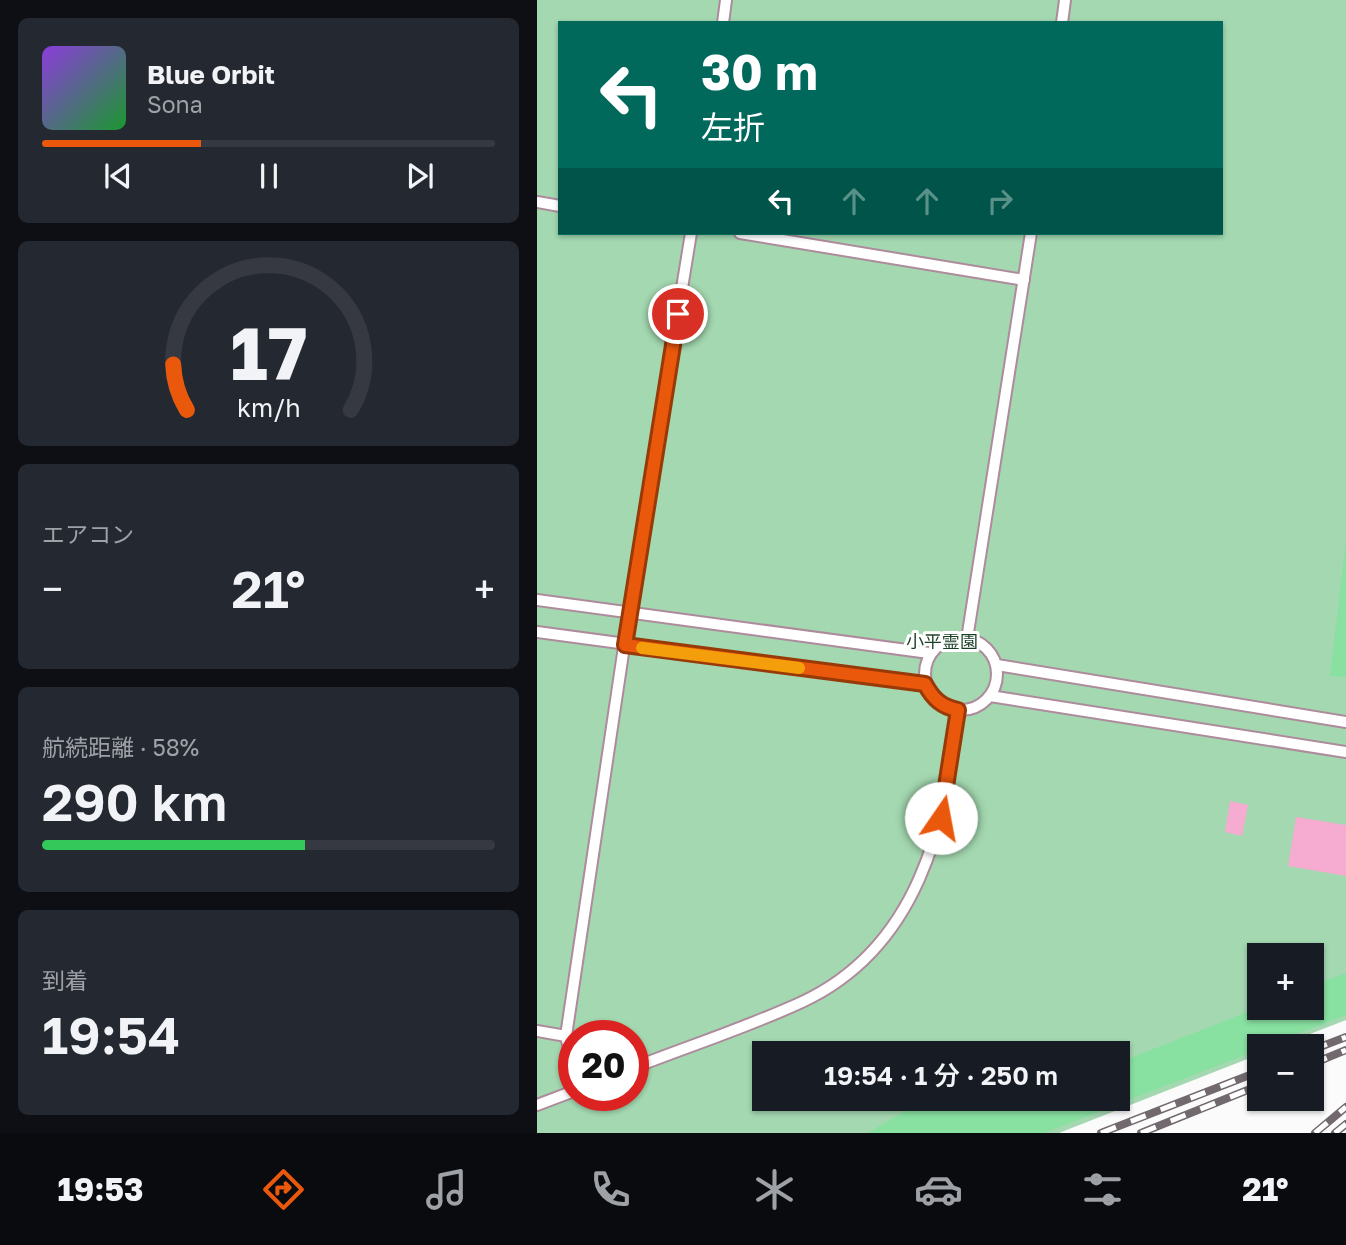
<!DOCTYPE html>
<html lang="ja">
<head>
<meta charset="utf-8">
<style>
  body { margin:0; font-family:"Golos Text","Noto Sans JP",sans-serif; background:#242831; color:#f1f3f6; height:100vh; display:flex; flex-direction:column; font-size:26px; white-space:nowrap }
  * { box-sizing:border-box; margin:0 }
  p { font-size:23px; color:#9ea1a6 }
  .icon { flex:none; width:38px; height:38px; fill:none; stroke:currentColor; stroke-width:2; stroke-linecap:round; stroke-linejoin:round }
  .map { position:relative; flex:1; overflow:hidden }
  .panel { display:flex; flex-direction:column; gap:18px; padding:18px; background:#0d0f14; width:537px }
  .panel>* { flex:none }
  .top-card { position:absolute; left:21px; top:21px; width:665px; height:214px; border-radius:0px; box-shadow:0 2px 5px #0004; background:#00695c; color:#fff; overflow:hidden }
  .buttons { position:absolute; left:710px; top:943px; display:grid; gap:14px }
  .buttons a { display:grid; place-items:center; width:77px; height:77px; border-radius:0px; background:#171b24; box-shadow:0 2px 5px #0004; font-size:35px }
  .speed { position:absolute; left:21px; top:1020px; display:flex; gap:14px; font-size:35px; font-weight:700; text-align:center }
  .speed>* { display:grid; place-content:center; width:91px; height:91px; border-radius:50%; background:#171b24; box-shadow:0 2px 5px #0004; line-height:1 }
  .speed .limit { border:10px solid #d22; background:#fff; color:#111 }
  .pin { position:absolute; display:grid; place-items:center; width:60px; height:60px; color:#fff; margin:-30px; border:4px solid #fff; border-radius:50%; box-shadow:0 2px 7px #0007 }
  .me { position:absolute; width:77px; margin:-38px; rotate:12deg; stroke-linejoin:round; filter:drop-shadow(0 0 5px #0008) }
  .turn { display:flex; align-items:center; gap:24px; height:147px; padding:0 28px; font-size:32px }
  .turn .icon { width:91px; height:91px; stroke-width:2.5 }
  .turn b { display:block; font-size:49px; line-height:60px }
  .lanes { display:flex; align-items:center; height:66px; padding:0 28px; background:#0003; justify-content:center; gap:35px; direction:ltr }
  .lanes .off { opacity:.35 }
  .big { font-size:52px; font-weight:600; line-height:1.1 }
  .panel .card { flex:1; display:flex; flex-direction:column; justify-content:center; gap:10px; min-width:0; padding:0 24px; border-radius:10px; background:#242831 }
  .panel .dial { align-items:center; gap:0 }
  .dial svg { height:182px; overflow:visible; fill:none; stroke:#363941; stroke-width:7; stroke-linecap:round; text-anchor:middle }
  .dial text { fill:#f1f3f6; stroke:none }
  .song { display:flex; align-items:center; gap:21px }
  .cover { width:84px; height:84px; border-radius:10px; background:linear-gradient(135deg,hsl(270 70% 55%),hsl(130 70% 35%)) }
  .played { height:7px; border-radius:4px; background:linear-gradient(90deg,#ea580c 35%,#363941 35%) }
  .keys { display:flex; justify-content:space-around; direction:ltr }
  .heat { display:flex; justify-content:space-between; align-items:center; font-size:38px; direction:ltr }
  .charge { height:10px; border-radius:5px; background:linear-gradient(90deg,#34c759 58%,#363941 0) }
  .trip { position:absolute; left:215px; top:1041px; width:378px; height:70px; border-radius:0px; background:#171b24; box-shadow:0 2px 5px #0004; font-weight:600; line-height:70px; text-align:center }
  .tab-bar { display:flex; height:112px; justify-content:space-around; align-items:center; background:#090b0e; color:#9ea1a6 }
  .tab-bar .icon { width:49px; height:49px }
  .tab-bar .current { color:#ea580c }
  .tab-bar b { font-size:32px; color:#f1f3f6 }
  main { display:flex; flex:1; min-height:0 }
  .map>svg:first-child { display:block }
</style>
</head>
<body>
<main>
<section class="panel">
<div class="card">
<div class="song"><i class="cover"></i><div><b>Blue Orbit</b><p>Sona</p></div></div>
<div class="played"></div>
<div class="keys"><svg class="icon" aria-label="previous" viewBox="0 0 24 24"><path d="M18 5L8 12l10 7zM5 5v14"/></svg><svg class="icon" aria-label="pause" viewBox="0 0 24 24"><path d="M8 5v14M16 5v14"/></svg><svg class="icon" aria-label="next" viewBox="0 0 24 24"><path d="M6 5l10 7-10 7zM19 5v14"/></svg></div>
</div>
<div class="card dial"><svg viewBox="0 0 100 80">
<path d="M14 69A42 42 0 1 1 86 69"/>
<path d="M14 69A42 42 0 0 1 8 49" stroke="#ea580c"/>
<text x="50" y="56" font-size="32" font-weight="700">17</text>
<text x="50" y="72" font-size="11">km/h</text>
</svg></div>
<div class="card"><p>エアコン</p>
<div class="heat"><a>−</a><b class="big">21°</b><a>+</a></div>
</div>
<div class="card"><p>航続距離 · 58%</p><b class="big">290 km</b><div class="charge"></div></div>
<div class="card"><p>到着</p><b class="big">19:54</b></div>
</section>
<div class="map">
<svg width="809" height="1133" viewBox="0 0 809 1133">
  <rect width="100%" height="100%" fill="#fbfbfb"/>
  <!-- green -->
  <path fill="#a3d8b0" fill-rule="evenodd" d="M0 0H809V1020L742 1046H723V1054L522 1133H0ZM23 23H684V233H23ZM723 956H775V1008H723ZM37 1036H96V1096H37ZM228 1054H581V1099H228Z"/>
  <!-- forest -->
  <g fill="#88e0a1">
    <path d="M809 541V677L793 676Z"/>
    <path d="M809 973V1015L728 1046H723V1049L507 1133H331L388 1099H581V1063L723 1007 775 1008V986Z"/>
  </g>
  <!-- building -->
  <g fill="#f6abd0">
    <path d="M693 801 711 805 705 836 688 832Z"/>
    <path d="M759 817 809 825V876L751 866Z"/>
  </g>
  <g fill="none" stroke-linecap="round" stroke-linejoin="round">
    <defs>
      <g id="lane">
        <path d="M186 23 189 0"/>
        <path d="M525 23 528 0"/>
        <path d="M0 202 23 206"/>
        <path d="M203 233 487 280"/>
        <path d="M0 600 392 653"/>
        <path d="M0 632 388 684"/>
        <circle cx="424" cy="674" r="36"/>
        <path d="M430 639 494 233"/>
        <path d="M460 665 809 722"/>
        <path d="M453 696 809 752"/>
        <path d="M0 1031 29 1036 92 613 154 233"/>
        <path d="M29 1036 37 1070"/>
        <path d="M96 1068C152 1046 211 1027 265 1002 381 948 409 826 421 710"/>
        <path d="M0 1105 37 1091"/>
      </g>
    </defs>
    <!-- lane casing -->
    <use href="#lane" stroke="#ae8b9c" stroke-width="14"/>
    <!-- lane -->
    <use href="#lane" stroke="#fff" stroke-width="10"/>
    <defs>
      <g id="rail">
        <path d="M775 1050 809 1037"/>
        <path d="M775 1064 809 1050"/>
        <path d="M564 1133 723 1071"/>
        <path d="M604 1133 723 1085"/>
        <path d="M778 1133 809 1107"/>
        <path d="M798 1133 809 1124"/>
      </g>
    </defs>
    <!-- rail casing -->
    <use href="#rail" stroke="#72696e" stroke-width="8"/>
    <!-- rail -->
    <use href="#rail" stroke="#fff" stroke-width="5" stroke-dasharray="16" stroke-linecap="butt"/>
  </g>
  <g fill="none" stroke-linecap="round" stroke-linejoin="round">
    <defs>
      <path id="route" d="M141 314 88 645 388 684C396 699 405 707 421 710L404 818"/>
    </defs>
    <!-- route casing -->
    <use href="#route" stroke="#983908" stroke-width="18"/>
    <!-- route -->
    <use href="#route" stroke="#ea580c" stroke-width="12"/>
    <!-- slow -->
    <path stroke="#f59e0b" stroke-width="12" d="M105 648 262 668"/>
  </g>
  <g text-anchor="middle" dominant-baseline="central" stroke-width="6" stroke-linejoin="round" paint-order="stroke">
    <!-- park labels -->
    <g font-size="18" fill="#1b3f26" stroke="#fff">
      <text x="405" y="641">小平霊園</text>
    </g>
  </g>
</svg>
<div class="buttons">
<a>+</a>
<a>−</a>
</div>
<div class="speed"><div class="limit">20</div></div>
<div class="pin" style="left:141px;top:314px;background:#d93025"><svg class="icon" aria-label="arrive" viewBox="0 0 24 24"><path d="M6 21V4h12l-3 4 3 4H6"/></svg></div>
<svg class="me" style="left:404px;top:818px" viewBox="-20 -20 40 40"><circle r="19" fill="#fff"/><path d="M0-13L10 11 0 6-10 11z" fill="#ea580c"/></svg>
<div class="trip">19:54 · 1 分 · 250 m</div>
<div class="top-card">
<div class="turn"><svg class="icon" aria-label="left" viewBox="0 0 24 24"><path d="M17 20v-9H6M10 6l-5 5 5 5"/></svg><div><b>30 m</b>左折</div></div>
<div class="lanes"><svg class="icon" aria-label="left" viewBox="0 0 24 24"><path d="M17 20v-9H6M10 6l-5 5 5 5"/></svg><svg class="icon off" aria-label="ahead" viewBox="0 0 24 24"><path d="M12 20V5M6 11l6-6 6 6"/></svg><svg class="icon off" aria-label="ahead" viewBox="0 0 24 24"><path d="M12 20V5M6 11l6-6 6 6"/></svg><svg class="icon off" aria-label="right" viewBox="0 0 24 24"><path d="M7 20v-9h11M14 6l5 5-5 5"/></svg></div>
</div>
</div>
</main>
<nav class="tab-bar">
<b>19:53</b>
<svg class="icon current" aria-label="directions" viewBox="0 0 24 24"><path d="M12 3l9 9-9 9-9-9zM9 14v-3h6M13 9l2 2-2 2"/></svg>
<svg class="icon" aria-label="music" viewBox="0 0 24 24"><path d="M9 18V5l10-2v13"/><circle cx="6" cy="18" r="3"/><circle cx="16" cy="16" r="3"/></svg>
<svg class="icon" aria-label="phone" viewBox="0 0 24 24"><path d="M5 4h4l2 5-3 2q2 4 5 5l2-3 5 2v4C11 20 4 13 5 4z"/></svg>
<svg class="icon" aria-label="climate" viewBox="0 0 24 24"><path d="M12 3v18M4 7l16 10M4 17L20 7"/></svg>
<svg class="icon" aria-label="car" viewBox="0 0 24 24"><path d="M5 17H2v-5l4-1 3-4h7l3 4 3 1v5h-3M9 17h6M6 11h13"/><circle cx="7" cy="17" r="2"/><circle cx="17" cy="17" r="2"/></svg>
<svg class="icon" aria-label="filters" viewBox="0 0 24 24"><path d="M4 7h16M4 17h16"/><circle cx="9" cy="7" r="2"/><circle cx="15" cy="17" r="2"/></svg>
<b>21°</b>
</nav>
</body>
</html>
